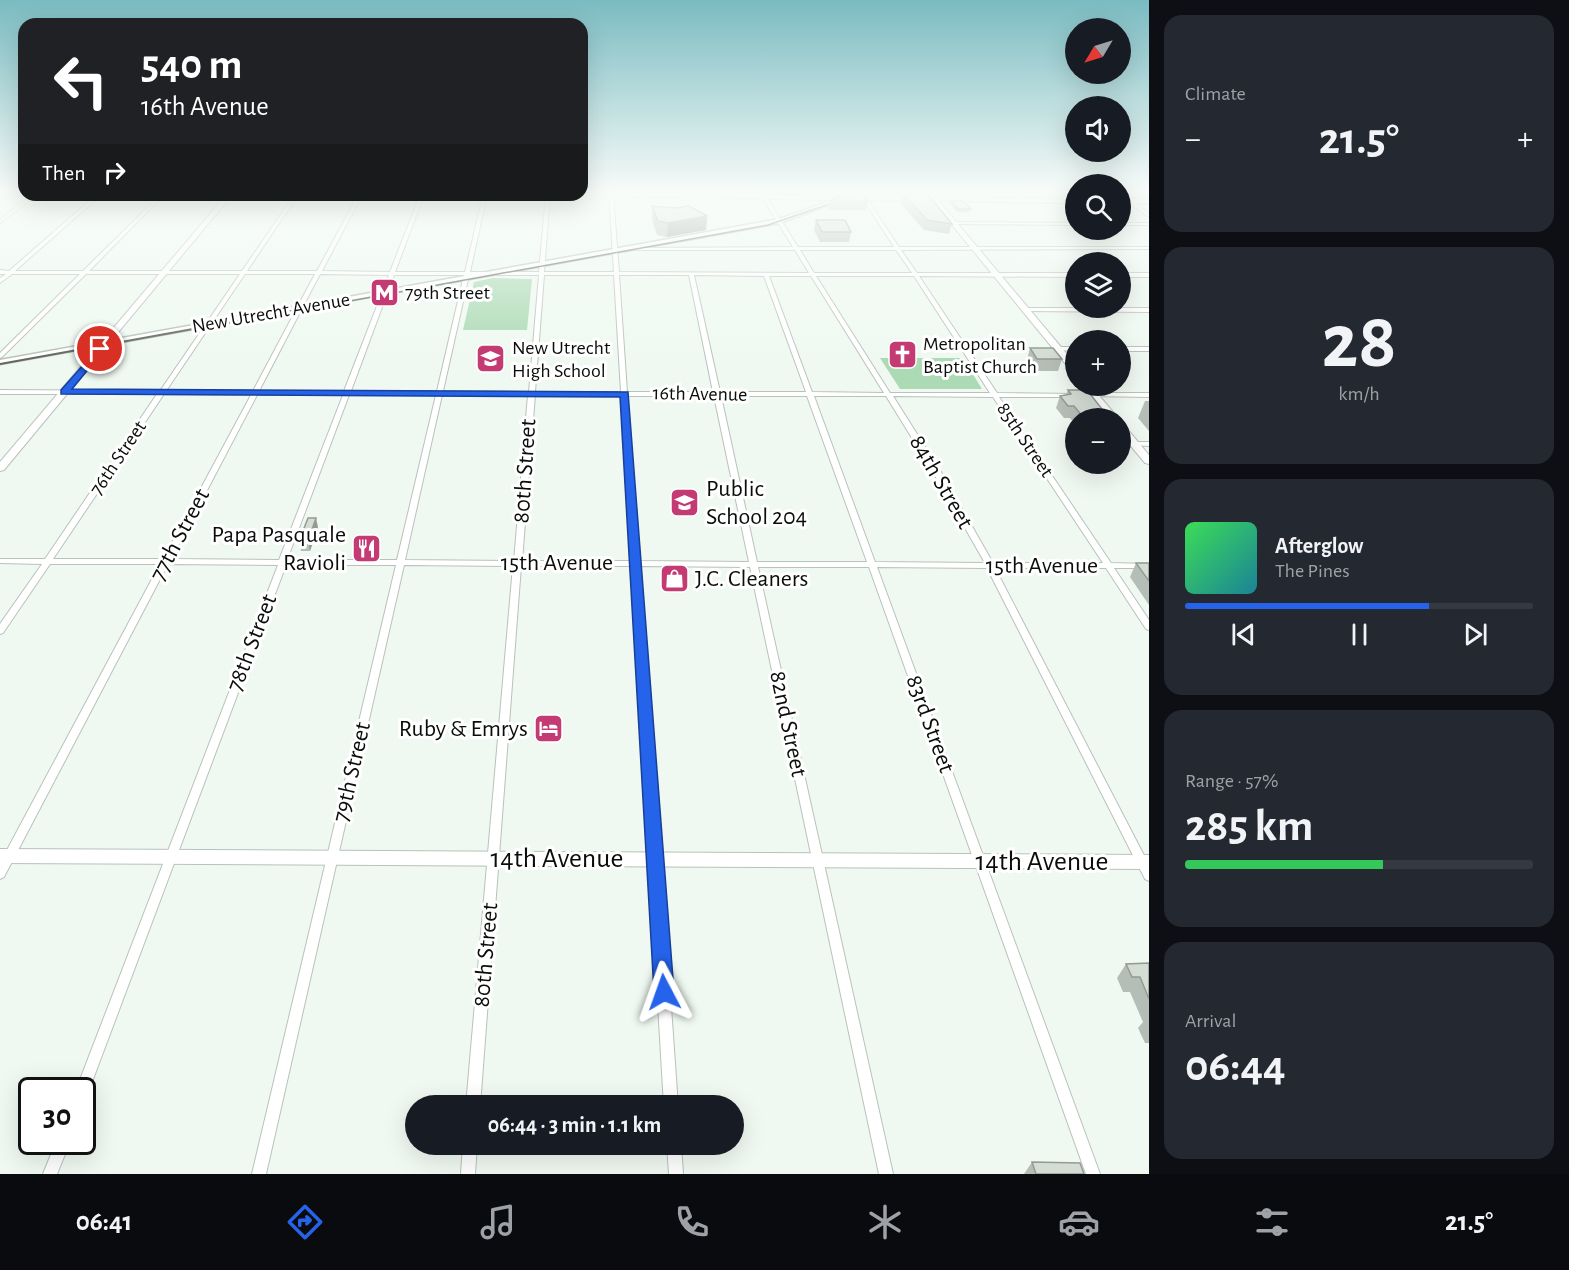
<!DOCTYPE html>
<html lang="en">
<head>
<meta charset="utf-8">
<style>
  body { margin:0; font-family:"Alegreya Sans",sans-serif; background:#242831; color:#f1f3f6; height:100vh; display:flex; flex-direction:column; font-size:22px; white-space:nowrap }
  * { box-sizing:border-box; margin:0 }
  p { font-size:20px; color:#9ea1a6 }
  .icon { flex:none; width:33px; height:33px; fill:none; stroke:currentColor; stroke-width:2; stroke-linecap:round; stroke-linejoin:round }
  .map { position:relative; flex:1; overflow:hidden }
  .sheet { display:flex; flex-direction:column; gap:15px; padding:15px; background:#0d0f14; width:420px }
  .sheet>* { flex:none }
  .top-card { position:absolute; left:18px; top:18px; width:570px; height:183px; border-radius:18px; box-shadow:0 6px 24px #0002; background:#202124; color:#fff; overflow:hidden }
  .needle { width:39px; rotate:232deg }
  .controls { position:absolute; left:1065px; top:18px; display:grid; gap:12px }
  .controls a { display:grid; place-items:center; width:66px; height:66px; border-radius:50%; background:#171b24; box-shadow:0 6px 24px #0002; font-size:30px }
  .speed { position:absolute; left:18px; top:1077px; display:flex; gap:12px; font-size:30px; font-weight:700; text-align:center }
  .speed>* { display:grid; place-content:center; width:78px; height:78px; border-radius:50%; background:#171b24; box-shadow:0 6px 24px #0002; line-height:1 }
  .speed .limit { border:3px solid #111; border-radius:9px; background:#fff; color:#111 }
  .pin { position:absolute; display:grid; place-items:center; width:51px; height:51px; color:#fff; margin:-26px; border:3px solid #fff; border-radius:50%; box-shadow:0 2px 6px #0007 }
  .me { position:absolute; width:66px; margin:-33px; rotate:356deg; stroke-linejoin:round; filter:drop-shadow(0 0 4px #0008) }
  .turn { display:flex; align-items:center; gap:21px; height:126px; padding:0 24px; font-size:27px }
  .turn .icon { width:78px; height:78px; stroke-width:2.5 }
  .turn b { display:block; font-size:42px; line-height:51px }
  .then { display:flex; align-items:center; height:57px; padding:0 24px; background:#0003; gap:12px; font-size:22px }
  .big { font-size:45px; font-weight:700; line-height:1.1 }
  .sheet .widget { flex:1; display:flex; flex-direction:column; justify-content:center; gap:9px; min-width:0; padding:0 21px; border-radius:18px; background:#242831 }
  .sheet .dial { align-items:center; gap:0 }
  .dial b { font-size:78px; line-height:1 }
  .song { display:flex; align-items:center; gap:18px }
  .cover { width:72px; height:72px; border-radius:9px; background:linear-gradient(135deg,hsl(130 70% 55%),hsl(190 70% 35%)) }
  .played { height:6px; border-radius:3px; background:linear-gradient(90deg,#2563eb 70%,#363941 70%) }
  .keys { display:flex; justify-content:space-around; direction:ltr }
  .heat { display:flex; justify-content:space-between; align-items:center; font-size:33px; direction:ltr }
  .charge { height:9px; border-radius:4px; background:linear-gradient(90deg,#34c759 57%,#363941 0) }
  .trip { position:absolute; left:405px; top:1095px; width:339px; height:60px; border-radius:30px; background:#171b24; box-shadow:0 6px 24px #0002; font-weight:700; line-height:60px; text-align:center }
  .dock { display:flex; height:96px; justify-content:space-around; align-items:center; background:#090b0e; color:#9ea1a6 }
  .dock .icon { width:42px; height:42px }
  .dock .selected { color:#2563eb }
  .dock b { font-size:27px; color:#f1f3f6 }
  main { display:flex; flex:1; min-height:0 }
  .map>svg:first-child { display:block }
</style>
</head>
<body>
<main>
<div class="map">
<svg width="1149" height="1174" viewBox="0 0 1149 1174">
  <rect width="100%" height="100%" fill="#eff9f1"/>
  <!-- green -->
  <g fill="#acdab4">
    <path d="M493 278 532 279 527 330H463L474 282Z"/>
    <path d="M880 358H963L982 389H900Z"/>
  </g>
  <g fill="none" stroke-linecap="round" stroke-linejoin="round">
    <defs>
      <g id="minor">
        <path d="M609 193H613L619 272 809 273 795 250H630L628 249 630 248 793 247 761 195 763 194 765 195 798 247H894L859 193H863L899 247H1149V249L901 250 917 273H1076V277L919 276 997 393 1076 394 1077 395 1074 397H999L1111 563 1149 564V568H1114L1149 620V630L1146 629 1106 568H995L1149 865V881L1145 879 987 568 877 567 1100 1174H1086L869 567H758L893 1174H879L750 567 640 566 678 1106H664L632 566H521L480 1106H466L513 566 404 565 266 1174H252L396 565H286L89 1090 87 1095 82 1096V1090H76L278 565 168 564 4 877 0 879V863L160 564H50L3 633 0 634V624L42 564 0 563V559H45L157 394H0V390L160 391 240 274H86L2 357 0 358V353L80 274H12L0 283V278L6 274H0V270L9 271 96 195H101L15 271H83L160 195H164L89 271H242L294 195H298L247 271H317L358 195H362L322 271 390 272 420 195H424L395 272H465L483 195H487L470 272H539L546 195H550L544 272H614ZM800 250H896L912 273H814ZM245 274H315L253 391H166ZM320 274 389 275 344 391H259ZM394 275H464L437 391H351ZM469 275H539L529 392 443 391ZM544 275H614L621 392H535ZM619 275H689L713 392H627ZM694 275 764 276 806 392H720ZM769 276H811L884 393 812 392ZM816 276H914L990 393H890ZM164 394 251 395 163 559H53ZM257 395H343L279 560 171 559ZM349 395H436L397 560H287ZM442 395H528L514 561 405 560ZM535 395 621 396 631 561H522ZM627 396H714L749 562 639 561ZM721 396H807L867 562H757ZM814 396H886L933 472 985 563 875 562ZM893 396 993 397 1103 563H993L941 472Z"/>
        <path d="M734 193H738V195L734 196Z"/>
        <path d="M32 195H37L0 223V220Z"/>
        <path d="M1128 200H1132L1149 214V217L1128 202Z"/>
        <path d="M952 222 1076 223V225L954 224H952Z"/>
        <rect x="1120" y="223" width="29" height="2"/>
        <rect x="1120" y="273" width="29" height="4"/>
        <path d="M1025 308H1149V312L1023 311V309Z"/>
        <path d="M1057 347H1076V351L1055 350V348Z"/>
        <rect x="1120" y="347" width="29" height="4"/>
        <path d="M1089 393H1149V397L1087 396 1086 395Z"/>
        <path d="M1135 442H1149V446L1133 445 1132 444Z"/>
        <path d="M56 1142H70L57 1174H43Z"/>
        <path d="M463 1144H477L475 1174H461Z"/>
        <path d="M667 1144H681L683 1174H669Z"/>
      </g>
      <g id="tertiary">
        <path d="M0 193H24V195H26L0 196Z"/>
        <path d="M582 193 835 196 838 198 853 193H860L780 223 0 364V360L779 219 834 200 582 195Z"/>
        <path d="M854 196 1076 199V203L852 199V197Z"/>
        <rect x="1120" y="199" width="29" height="4"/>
      </g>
      <g id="secondary">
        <path d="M926 193H932L1076 365V374L1073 373Z"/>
        <path d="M226 195H232L4 470 0 471V462Z"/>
        <path d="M1082 386H1091L1118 418H1109Z"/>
        <path d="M1120 423 1123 424 1149 455V464L1145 463 1120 433Z"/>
        <path d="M0 849 1149 855V869L0 863Z"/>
      </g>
    </defs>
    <!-- minor casing -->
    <use href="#minor" stroke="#b9c2ba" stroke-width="2"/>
    <!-- tertiary casing -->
    <use href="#tertiary" stroke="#b9c2ba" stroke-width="3"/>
    <!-- secondary casing -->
    <use href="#secondary" stroke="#b9c2ba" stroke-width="2"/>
    <!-- minor -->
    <use href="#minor" fill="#fff" fill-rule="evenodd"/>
    <!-- tertiary -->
    <use href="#tertiary" fill="#fff" fill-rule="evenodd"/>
    <!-- secondary -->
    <use href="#secondary" fill="#fff" fill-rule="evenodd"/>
    <!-- rail-far1 -->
    <path stroke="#636863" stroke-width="1.5" d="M311 308 768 225 862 193"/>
    <!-- rail -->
    <path stroke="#636863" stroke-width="2" d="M0 364 319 306"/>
  </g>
  <!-- wall -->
  <g fill="#b5beb6">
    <path d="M902 193 952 224 949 234 924 230 900 203Z"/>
    <path d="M1042 193H1076V198L1046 196Z"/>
    <path d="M830 200 868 201 866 210H828Z"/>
    <path d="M951 201 971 209 970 212H957L950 204Z"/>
    <path d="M652 206 707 216 706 230 667 237 657 235 652 219Z"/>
    <path d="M816 220 851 232 849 242H820L814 230Z"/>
    <path d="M1030 348 1062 359 1058 371H1033L1027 360Z"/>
    <path d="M1068 390 1109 418H1076V426L1070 418H1064L1056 408 1060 396 1066 395Z"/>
    <path d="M1145 401H1149V431L1138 418Z"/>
    <path d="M318 527 310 551H301L299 541Z"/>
    <path d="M1136 563H1149V605L1130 577Z"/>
    <path d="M1149 963V1043H1145L1138 1028 1143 1022 1130 992H1123L1117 978 1126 964Z"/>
    <path d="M1032 1162 1084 1174H1024Z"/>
  </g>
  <!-- shaded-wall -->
  <g fill="#949b94">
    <path d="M707 216 706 230 667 237 668 223Z"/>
    <path d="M316 518 318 527 310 551 308 541Z"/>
  </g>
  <!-- building -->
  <g fill="#d3ddd4" stroke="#949b94" stroke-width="1.5">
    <path d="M849 193H862L868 201 830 200Z"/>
    <path d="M902 193H927L952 224 927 220Z"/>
    <path d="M951 201H963L971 209H958Z"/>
    <path d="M652 206 675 208 689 206 707 216 668 223 658 221Z"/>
    <path d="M816 220H845L851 232H822Z"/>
    <path d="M1030 348H1053L1062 359H1037Z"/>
    <path d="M1068 390H1087L1109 418H1084L1074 406H1068L1060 396 1071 394Z"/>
    <path d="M308 518H316L308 541H299Z"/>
    <path d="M1136 563H1149V581Z"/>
    <path d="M1149 963V999L1140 977H1132L1126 964Z"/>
    <path d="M1032 1162 1080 1163 1084 1174H1036Z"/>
  </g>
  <!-- sky -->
  <linearGradient id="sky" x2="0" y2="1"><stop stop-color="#7abbc1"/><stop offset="0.54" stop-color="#f8fcf9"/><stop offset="1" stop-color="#f8fcf9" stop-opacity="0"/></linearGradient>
  <rect width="1149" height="357" fill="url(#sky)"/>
  <!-- route -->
  <path fill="#2563eb" stroke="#184099" stroke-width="1.5" d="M100 346 105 349 72 389 628 392 674 992 671 999 664 1002 657 999 654 992 620 397 61 394V390Z"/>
  <!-- icons -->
  <defs>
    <symbol id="metro-square" viewBox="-11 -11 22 22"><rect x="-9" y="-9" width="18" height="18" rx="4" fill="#c43a72" stroke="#fff"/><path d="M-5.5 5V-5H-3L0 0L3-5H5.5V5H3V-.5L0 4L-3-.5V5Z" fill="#fff"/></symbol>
    <symbol id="church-square" viewBox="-11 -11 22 22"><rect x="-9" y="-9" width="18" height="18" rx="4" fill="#c43a72" stroke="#fff"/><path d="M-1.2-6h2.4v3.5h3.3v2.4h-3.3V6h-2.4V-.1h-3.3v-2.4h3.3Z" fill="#fff"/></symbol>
    <symbol id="school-square" viewBox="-11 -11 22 22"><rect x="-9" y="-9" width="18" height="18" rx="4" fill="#c43a72" stroke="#fff"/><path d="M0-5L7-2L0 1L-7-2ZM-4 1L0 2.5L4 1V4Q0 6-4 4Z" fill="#fff"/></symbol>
    <symbol id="restaurant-square" viewBox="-11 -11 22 22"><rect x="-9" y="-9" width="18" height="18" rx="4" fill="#c43a72" stroke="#fff"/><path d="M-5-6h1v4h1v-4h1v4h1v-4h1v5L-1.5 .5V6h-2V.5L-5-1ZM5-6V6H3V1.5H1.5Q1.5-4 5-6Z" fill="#fff"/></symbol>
    <symbol id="shop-square" viewBox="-11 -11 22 22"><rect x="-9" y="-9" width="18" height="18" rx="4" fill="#c43a72" stroke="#fff"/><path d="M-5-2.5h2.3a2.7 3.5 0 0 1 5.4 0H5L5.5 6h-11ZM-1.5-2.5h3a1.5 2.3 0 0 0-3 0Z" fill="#fff"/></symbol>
    <symbol id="hotel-square" viewBox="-11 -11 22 22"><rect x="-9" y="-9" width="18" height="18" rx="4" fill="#c43a72" stroke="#fff"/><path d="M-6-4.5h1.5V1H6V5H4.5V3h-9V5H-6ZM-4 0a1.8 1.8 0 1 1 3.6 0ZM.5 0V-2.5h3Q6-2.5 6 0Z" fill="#fff"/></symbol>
  </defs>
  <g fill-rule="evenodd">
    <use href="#metro-square" x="368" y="276" width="33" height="33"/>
    <use href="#church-square" x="886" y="338" width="33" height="33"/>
    <use href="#school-square" x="474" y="342" width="33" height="33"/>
    <use href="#school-square" x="668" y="486" width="33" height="33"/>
    <use href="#restaurant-square" x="350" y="532" width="33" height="33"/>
    <use href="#shop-square" x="658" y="562" width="33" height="33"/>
    <use href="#hotel-square" x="532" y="712" width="33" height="33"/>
  </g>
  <g text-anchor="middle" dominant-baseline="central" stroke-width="6" stroke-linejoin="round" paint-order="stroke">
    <!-- far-poi labels -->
    <g font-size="20" fill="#0a0d0a" stroke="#fff" text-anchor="start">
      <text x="405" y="293">79th Street</text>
      <text x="923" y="344">Metropolitan<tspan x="923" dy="23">Baptist Church</tspan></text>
      <text x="512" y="348">New Utrecht<tspan x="512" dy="23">High School</tspan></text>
    </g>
    <!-- far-street labels -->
    <g font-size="20" fill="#0a0d0a" stroke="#fff">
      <text transform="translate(271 313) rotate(-10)">New Utrecht Avenue</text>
      <text transform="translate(700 394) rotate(1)">16th Avenue</text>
      <text transform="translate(1025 440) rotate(56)">85th Street</text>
      <text transform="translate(118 458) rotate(-56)">76th Street</text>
    </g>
    <!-- street labels -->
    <g font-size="24" fill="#0a0d0a" stroke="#fff">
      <text transform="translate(525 471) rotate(-86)">80th Street</text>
      <text transform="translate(941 482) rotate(60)">84th Street</text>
      <text transform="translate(180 535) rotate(-62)">77th Street</text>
      <text x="557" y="563">15th Avenue</text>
      <text x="1042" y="566">15th Avenue</text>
      <text transform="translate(252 643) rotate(-69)">78th Street</text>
      <text transform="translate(788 724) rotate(78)">82nd Street</text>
      <text transform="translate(930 724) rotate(70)">83rd Street</text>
      <text transform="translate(352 772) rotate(-77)">79th Street</text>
      <text transform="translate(486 955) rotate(-85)">80th Street</text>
    </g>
    <!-- poi labels -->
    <g font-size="24" fill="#0a0d0a" stroke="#fff" text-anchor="start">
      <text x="706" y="489">Public<tspan x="706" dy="28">School 204</tspan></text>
      <text x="346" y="535" text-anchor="end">Papa Pasquale<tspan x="346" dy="28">Ravioli</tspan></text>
      <text x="695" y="579">J.C. Cleaners</text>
      <text x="528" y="729" text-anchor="end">Ruby &amp; Emrys</text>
    </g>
    <!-- near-street labels -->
    <g font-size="28" fill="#0a0d0a" stroke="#fff">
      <text x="557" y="859">14th Avenue</text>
      <text x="1042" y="862">14th Avenue</text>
    </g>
  </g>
</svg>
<div class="controls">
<a><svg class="needle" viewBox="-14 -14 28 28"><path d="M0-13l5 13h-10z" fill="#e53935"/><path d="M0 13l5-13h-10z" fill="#9ea1a6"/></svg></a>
<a><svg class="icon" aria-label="sound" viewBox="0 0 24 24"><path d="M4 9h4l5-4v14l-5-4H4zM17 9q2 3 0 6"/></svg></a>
<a><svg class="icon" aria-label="search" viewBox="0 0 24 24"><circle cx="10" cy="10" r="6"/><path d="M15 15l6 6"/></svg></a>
<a><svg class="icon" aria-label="layers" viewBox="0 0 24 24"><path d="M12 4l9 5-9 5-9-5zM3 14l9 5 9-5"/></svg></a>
<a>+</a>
<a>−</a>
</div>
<div class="speed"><div class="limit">30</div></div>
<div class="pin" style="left:100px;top:349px;background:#d93025"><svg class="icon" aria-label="arrive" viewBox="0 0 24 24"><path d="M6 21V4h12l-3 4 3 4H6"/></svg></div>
<svg class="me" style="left:664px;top:992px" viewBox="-20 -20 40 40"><path d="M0-17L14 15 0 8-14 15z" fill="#2563eb" stroke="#fff" stroke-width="4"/></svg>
<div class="trip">06:44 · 3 min · 1.1 km</div>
<div class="top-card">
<div class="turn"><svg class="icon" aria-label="left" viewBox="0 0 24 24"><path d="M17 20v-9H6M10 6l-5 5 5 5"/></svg><div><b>540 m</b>16th Avenue</div></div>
<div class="then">Then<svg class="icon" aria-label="right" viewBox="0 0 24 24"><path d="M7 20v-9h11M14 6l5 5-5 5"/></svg></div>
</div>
</div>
<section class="sheet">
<div class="widget"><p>Climate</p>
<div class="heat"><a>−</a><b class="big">21.5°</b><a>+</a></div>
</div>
<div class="widget dial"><b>28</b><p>km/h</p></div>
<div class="widget">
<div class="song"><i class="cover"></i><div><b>Afterglow</b><p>The Pines</p></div></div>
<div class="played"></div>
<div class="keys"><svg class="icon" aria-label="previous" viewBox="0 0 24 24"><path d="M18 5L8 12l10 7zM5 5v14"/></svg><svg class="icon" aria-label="pause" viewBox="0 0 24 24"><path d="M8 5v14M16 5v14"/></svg><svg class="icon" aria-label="next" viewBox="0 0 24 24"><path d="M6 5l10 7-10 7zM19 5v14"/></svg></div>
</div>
<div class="widget"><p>Range · 57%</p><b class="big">285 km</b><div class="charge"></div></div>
<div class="widget"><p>Arrival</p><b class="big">06:44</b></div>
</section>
</main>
<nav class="dock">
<b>06:41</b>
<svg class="icon selected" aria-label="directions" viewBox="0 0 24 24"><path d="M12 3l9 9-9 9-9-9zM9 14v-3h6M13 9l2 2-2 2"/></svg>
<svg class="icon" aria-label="music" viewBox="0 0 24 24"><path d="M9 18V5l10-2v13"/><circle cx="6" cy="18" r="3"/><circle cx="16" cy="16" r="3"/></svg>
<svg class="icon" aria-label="phone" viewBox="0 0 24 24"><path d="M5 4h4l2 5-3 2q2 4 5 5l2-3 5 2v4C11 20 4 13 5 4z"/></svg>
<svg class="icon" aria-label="climate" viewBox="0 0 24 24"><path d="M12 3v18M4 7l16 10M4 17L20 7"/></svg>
<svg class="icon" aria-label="car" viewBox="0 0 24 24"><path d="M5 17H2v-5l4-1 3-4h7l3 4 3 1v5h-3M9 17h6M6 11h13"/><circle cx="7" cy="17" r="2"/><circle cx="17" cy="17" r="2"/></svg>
<svg class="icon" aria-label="filters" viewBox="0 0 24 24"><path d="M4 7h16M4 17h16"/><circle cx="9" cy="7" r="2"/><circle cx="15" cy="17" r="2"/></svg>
<b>21.5°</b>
</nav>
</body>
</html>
